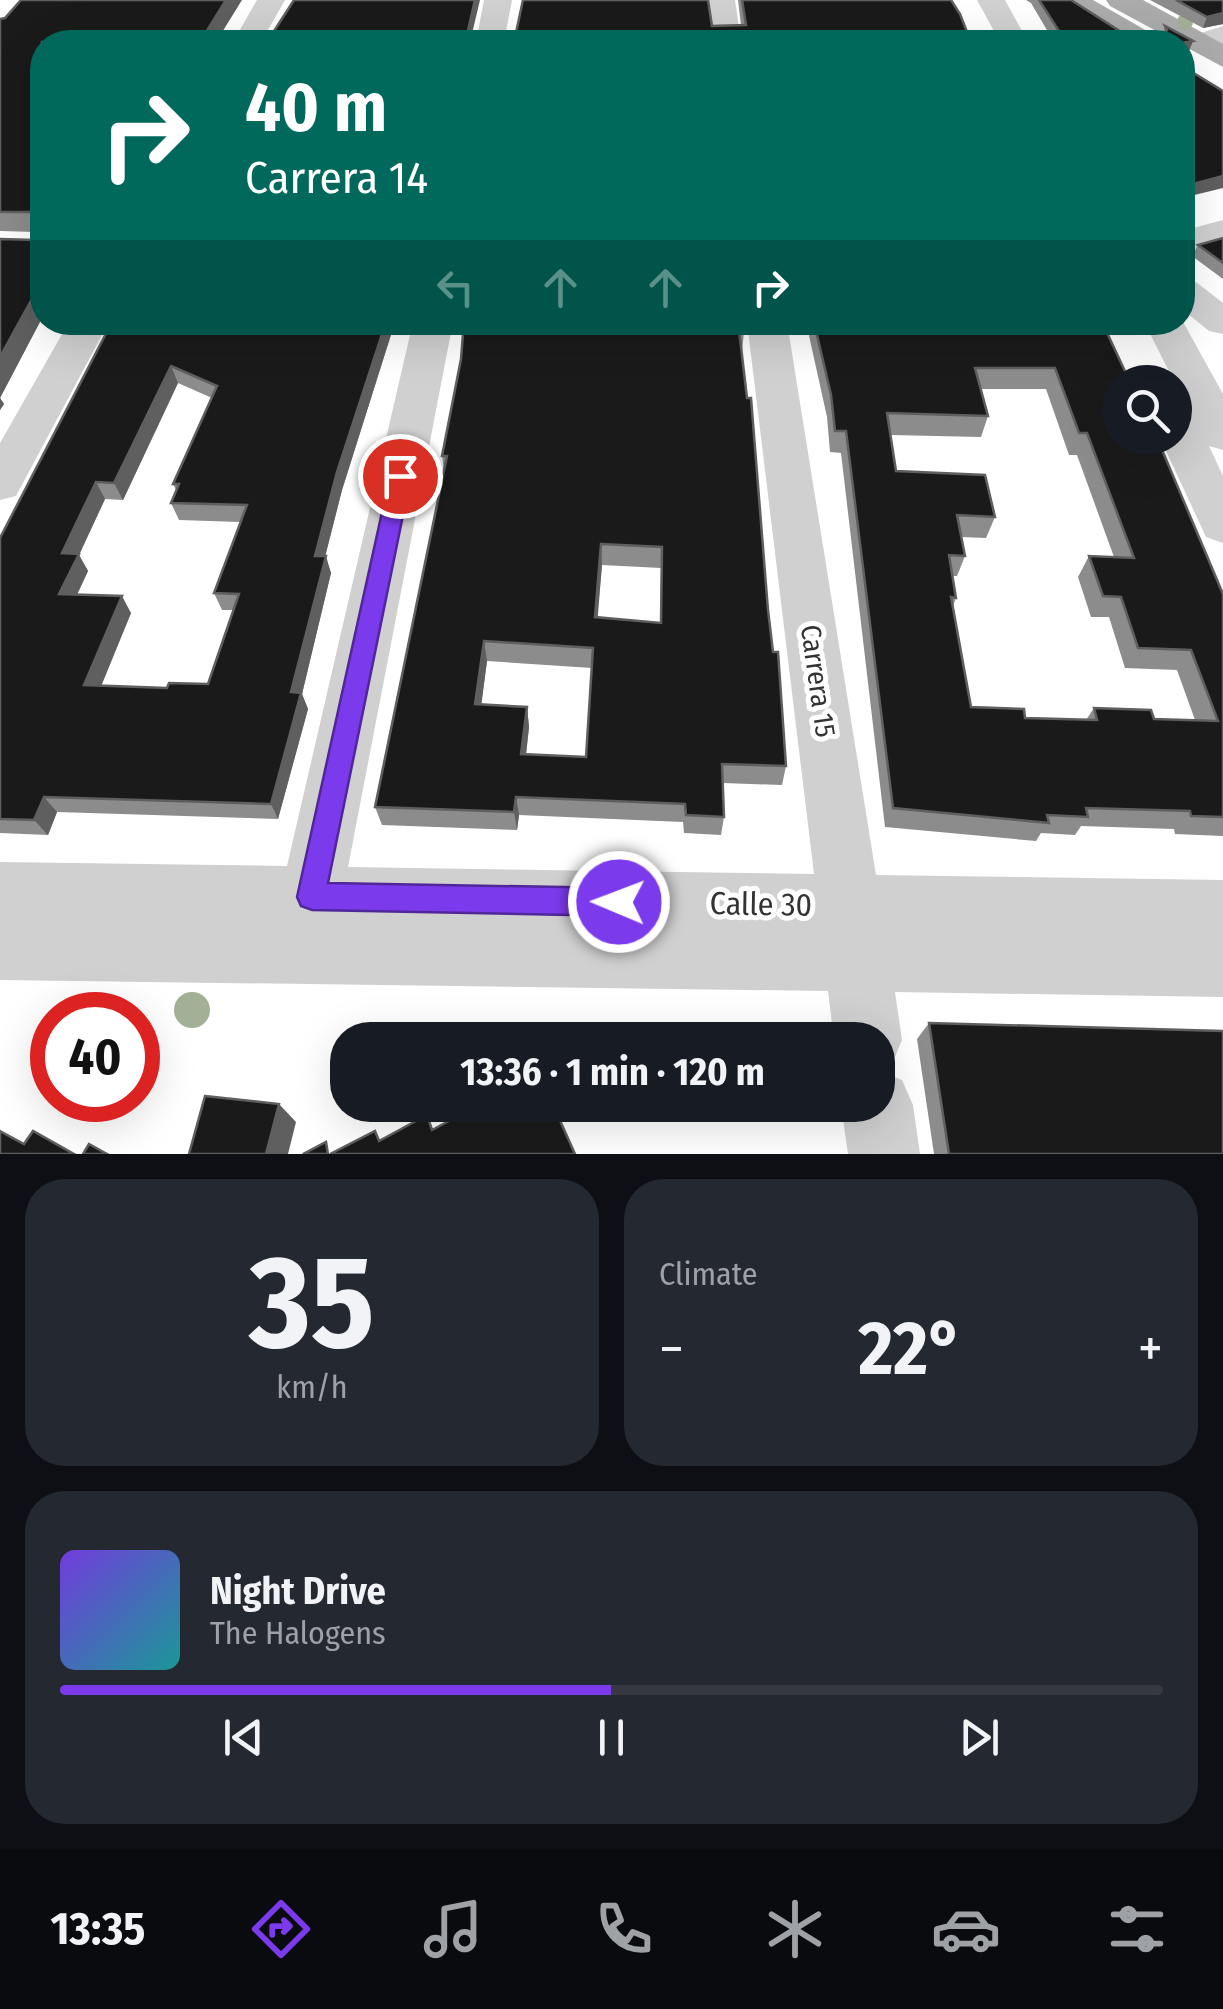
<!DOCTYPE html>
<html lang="en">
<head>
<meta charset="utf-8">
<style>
  body { margin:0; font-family:"Fira Sans Condensed",sans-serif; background:#242831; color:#f1f3f6; height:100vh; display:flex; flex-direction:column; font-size:38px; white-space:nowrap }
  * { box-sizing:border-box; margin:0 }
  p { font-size:32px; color:#9ea1a6 }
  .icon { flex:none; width:55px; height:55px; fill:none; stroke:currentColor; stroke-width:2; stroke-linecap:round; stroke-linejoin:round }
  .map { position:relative; height:1154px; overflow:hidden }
  .panel { display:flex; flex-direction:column; gap:25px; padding:25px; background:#0d0f14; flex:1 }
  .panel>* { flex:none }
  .top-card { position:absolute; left:30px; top:30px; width:1165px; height:305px; border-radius:40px; box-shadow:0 10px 40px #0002; background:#00695c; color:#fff; overflow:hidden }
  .tools { position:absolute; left:1102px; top:365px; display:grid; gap:20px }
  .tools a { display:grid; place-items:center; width:90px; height:90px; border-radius:50%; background:#171b24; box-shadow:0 10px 40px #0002; font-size:50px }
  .speed { position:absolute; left:30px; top:992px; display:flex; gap:20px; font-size:50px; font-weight:700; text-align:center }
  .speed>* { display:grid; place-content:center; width:130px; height:130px; border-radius:50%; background:#171b24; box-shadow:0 10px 40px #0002; line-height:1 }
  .speed .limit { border:15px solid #d22; background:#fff; color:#111 }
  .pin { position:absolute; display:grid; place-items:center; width:85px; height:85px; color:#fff; margin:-42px; border:5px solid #fff; border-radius:50%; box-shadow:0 2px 10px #0007 }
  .me { position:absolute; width:110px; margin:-55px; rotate:271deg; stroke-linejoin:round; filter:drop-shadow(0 0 8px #0008) }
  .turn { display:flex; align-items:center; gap:35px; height:210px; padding:0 50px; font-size:45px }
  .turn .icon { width:130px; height:130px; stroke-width:2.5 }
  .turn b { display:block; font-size:70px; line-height:85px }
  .lanes { display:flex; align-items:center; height:95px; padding:0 50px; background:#0003; justify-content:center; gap:50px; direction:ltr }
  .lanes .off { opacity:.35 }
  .big { font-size:75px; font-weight:700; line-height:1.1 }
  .panel .card { flex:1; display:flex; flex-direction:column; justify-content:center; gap:15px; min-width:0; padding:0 35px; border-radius:40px; background:#242831 }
  .panel .dial { align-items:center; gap:0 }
  .dial b { font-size:130px; line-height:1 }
  .song { display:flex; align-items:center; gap:30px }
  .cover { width:120px; height:120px; border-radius:15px; background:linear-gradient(135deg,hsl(260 70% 55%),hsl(180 70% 35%)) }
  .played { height:10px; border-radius:5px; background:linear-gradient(90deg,#7c3aed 50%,#363941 50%) }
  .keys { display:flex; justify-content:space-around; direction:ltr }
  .heat { display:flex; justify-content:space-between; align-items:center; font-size:55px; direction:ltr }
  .panel .tiles { flex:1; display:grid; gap:25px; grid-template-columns:1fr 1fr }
  .card:last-child { grid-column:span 2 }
  .trip { position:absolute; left:330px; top:1022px; width:565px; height:100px; border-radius:40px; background:#171b24; box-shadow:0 10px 40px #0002; font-weight:700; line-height:100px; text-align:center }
  .dock { display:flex; height:160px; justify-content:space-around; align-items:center; background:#090b0e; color:#9ea1a6 }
  .dock .icon { width:70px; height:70px }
  .dock .active { color:#7c3aed }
  .dock b { font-size:45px; color:#f1f3f6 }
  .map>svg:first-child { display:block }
</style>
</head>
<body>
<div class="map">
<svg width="1223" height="1154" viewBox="0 0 1223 1154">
  <rect width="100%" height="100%" fill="#fff"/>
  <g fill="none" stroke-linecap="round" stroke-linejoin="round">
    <!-- minor -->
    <g fill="#d0d0d0" fill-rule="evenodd">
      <path d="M257 0H285L261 42H233Z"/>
      <path d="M484 0H512L504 42H476Z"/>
      <path d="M707 0H735L741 42H713Z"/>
      <path d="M977 0H1005L1028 42H1000Z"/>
      <path d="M1223 26V44L1198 52 1188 49 1184 43 1188 37Z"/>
      <path d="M1223 220V242L1182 254V231Z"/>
      <path d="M1182 279 1196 282 1223 303V334L1209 331 1182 309Z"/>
      <path d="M1182 320 1223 394V450L1209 446 1223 476V543L1206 537 1160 438H1175V407L1189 411 1144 322Z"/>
      <path d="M69 322H109L16 496 0 500V443Z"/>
      <path d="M413 322H453L348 867 814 874 747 322H787L876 875 1223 880V997L895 992 902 1040 892 1064 878 1070 902 1080 913 1105 920 1154H848L841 1105H878V1040H834L828 991 0 980V862L287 866Z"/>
    </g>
    <!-- major -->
    <g fill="#ababab" fill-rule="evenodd">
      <path d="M1056 0H1093L1154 35 1159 42H1121Z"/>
      <path d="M1106 0H1143L1223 44V67L1110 6Z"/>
    </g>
  </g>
  <!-- trees -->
  <g fill="#a2b095">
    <circle cx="1185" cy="22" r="8"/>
    <circle cx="192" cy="1010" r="18"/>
  </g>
  <!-- wall -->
  <g fill="#8c8c8c" fill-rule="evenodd">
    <path d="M738 0H951L971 42 712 26 741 25Z"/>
    <path d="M1026 0H1071L1123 33 1162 34 1165 26 1193 41 1188 53 1182 54V42H1054L1031 3Z"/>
    <path d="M1150 0H1223V24L1203 28Z"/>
    <path d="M0 19 42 42V318L0 398 4 404 0 410V239L35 240V232L0 231Z"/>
    <path d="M1223 238V279L1192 256 1198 245Z"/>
    <path d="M112 322H395L342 490 325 556 331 573 302 694 308 709 278 819 57 812 48 835 0 833V538ZM178 383 212 398 173 484 176 490 171 503 179 520 240 522 214 593 222 610H234L208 684 167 688 101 686 131 613 77 594 88 571 79 555 105 499 123 500Z"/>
    <path d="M745 322 742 351 768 610 786 766 782 785 723 783 724 817 721 835 684 833 683 822 519 815 517 830 382 825 375 807 444 470 442 456ZM602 565 661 568 660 623 597 617ZM487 661 592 668 586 757 526 754 529 727 527 707 481 704Z"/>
    <path d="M806 322H1102L1223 594V836L1175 834 1174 829 1081 826 1075 835 1041 833 1036 841 885 827 841 453 830 452 827 417ZM981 389H1046L1069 455H1077L1114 557 1089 556 1078 577 1091 617H1109L1125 668 1177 670 1195 720 1154 719 1094 708 1086 720 1025 718 971 707 953 606 956 598 952 576H957L965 556 961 537 986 538 995 517 896 471 891 435 981 437 988 416Z"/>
    <path d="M929 1023 1223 1154H934L917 1039Z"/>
  </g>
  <!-- shaded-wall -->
  <g fill="#5f5f5f">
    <path d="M226 0H242L216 42H200Z"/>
    <path d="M475 0H480L470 42H466Z"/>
    <path d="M1223 13V24L1203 28 1207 17Z"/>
    <path d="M1193 41 1188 53 1182 54V43Z"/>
    <path d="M1223 176V188L1182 198V187Z"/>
    <path d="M33 297 42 318 0 398 4 404 0 410V357Z"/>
    <path d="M386 322H395L342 490 321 573 315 556 337 472Z"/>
    <path d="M171 366 178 383 123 500 114 483Z"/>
    <path d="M96 482 105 499 79 555 88 571 70 610 59 594 62 553Z"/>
    <path d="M601 544 602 565 596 638 595 617Z"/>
    <path d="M326 556 331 573 302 694 308 709 278 819 271 804 291 692Z"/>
    <path d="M122 596 131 613 95 701 84 685Z"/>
    <path d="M484 641 487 661 479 723 475 704Z"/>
    <path d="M527 707 529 727 524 773 521 754Z"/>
    <path d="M44 797 57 812 48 835 34 820Z"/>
    <path d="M516 797 519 815 517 830 514 812Z"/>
    <path d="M279 1104 296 1122 288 1154H266Z"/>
  </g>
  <!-- building -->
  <g fill="#1a1a1a" stroke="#5f5f5f" stroke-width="2.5" fill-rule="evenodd">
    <path d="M21 0H226L200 42H42V297H33L0 357V239L35 240 36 212H0V19L5 18Z"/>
    <path d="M294 0H475L466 39H458V42H267Z"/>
    <path d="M523 0H708L712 26 746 25 742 0H951L960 14 971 42H514Z"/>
    <path d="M1039 0H1071L1123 33 1164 34 1167 30 1165 26 1193 41 1182 43 1066 42Z"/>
    <path d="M1176 0H1223V13L1207 17Z"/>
    <path d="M1182 66 1223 91V176L1182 187Z"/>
    <path d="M1223 238V263L1198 245Z"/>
    <path d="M112 322H386L337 472 315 556H326L291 692 301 693 271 804 44 797 34 820 0 819V538ZM171 366 217 386 173 484H179L171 503 247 505 214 593 239 594 208 684 169 683 167 688 84 685 122 596 59 594 79 554 62 553 96 482 114 483Z"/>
    <path d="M464 322H745L744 330H739L747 398H751L768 610 773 652H778L786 766 722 764 724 817 686 815 685 804 516 797 514 812 375 807 447 456H442L461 359ZM601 544 662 547 661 623 595 617ZM484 641 593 648 586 757 521 754 527 707 475 704Z"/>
    <path d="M814 322H1102L1130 382H1120V438H1157L1223 594V817L1191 816 1190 811 1086 808 1088 817 1047 815 1049 823 893 808 846 431H835L831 395ZM975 368H1055L1079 433H1087L1134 558 1089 556 1103 596 1121 597 1138 648 1191 650 1218 721 1154 719 1151 710 1094 708 1097 720 1025 718 1024 709 971 707 951 597 956 598 949 555 965 556 957 515 995 517 985 475 896 471 887 413 988 416Z"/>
    <path d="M929 1023 1223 1031V1154H949Z"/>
    <path d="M205 1096 279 1104 266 1154H189Z"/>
    <path d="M479 1105H482L488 1119 514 1105H553L575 1154H330L375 1131 379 1141 427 1115 432 1130Z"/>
    <path d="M0 1131 24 1144 33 1131 74 1154H0Z"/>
    <path d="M326 1142 328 1154H303Z"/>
    <path d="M89 1144 107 1154H83Z"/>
  </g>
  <!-- route -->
  <path fill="#7c3aed" stroke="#51269a" stroke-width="2.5" d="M400 468 411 476 328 883 619 888 629 892 633 902 629 912 619 916 312 910 301 906 297 897 390 476Z"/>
  <g text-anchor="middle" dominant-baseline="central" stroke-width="10" stroke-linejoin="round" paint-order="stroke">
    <!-- street labels -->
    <g font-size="28" fill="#333" stroke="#fff">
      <text transform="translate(818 681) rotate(82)">Carrera 15</text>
    </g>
    <!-- near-street labels -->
    <g font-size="32" fill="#333" stroke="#fff">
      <text transform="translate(761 904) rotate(1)">Calle 30</text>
    </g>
  </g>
</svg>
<div class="tools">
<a><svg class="icon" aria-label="search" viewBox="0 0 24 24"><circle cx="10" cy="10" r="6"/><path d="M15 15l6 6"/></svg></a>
</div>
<div class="speed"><div class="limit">40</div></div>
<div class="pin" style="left:400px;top:476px;background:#d93025"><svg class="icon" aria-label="arrive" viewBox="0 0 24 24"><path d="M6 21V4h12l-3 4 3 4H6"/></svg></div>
<svg class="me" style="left:619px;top:902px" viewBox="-20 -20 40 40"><circle r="17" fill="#7c3aed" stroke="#fff" stroke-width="3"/><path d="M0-11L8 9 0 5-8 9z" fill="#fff"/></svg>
<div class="trip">13:36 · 1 min · 120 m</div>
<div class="top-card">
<div class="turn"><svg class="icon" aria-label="right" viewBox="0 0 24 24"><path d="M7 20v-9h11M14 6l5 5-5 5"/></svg><div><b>40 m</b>Carrera 14</div></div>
<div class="lanes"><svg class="icon off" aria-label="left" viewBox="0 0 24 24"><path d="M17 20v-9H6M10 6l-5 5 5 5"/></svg><svg class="icon off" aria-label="ahead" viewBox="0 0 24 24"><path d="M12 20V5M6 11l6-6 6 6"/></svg><svg class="icon off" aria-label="ahead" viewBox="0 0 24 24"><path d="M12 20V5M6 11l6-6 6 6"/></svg><svg class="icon" aria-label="right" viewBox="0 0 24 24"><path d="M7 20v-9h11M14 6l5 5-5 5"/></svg></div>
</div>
</div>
<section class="panel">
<div class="tiles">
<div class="card dial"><b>35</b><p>km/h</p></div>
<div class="card"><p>Climate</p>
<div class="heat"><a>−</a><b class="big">22°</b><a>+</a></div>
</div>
<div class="card">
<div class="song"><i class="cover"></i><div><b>Night Drive</b><p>The Halogens</p></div></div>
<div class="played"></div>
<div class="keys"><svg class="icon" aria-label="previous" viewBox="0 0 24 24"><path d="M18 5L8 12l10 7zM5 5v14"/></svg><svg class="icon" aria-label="pause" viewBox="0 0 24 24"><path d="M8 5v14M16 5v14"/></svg><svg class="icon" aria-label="next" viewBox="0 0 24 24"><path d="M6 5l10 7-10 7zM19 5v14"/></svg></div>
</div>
</div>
</section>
<nav class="dock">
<b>13:35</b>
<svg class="icon active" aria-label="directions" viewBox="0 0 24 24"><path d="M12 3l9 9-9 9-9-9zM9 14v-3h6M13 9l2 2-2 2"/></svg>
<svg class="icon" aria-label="music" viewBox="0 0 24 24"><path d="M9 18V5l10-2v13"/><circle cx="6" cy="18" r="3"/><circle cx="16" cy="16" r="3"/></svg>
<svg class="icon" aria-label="phone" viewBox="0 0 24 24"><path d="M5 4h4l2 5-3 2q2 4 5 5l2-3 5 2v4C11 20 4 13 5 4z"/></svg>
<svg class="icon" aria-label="climate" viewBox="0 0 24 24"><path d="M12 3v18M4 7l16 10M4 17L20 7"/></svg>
<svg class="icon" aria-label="car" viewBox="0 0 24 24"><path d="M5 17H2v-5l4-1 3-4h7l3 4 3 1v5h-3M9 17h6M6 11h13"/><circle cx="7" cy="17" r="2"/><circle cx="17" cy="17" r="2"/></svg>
<svg class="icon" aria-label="filters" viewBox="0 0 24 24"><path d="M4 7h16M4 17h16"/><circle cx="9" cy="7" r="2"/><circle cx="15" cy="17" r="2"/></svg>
</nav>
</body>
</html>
